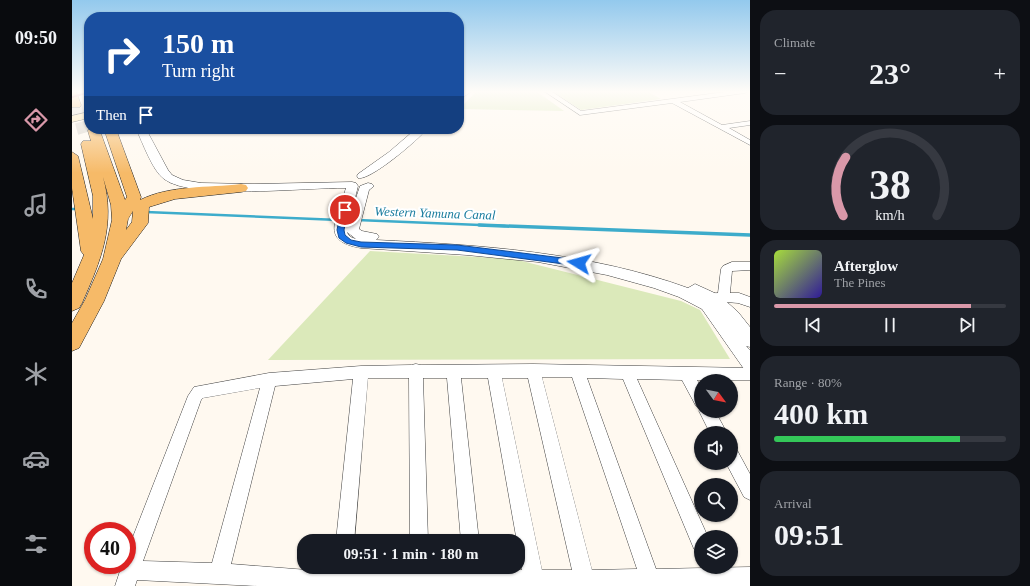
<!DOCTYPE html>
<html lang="en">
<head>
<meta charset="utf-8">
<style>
  body { margin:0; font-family:"Times New Roman",serif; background:#20242c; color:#f1f3f6; height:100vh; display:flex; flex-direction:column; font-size:15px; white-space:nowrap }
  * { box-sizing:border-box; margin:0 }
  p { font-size:13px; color:#9ea1a6 }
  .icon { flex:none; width:22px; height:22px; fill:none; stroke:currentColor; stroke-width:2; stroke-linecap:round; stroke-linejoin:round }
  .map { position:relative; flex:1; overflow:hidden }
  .sheet { display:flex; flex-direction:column; gap:10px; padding:10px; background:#0d0f14; width:280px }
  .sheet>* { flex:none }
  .banner { position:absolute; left:12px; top:12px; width:380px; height:122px; border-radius:16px; box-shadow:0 1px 3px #0004; background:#1a4fa0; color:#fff; overflow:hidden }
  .needle { width:26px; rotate:122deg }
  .fabs { position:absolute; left:622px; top:374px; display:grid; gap:8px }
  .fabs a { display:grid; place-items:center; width:44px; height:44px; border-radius:50%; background:#171b24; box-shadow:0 1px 3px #0004; font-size:20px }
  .speed { position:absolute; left:12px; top:522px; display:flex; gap:8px; font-size:20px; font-weight:700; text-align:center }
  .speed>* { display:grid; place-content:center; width:52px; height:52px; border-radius:50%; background:#171b24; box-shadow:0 1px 3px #0004; line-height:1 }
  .speed .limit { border:6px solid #d22; background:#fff; color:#111 }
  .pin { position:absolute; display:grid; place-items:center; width:34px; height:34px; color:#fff; margin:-17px; border:2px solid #fff; border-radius:50%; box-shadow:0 1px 4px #0007 }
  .me { position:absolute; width:44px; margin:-22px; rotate:278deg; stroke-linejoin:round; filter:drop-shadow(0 0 3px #0008) }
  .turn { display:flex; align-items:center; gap:14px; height:84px; padding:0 12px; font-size:18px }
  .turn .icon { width:52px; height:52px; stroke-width:2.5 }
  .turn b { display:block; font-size:28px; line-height:34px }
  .then { display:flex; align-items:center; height:38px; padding:0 12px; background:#0003; gap:8px; font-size:15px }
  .big { font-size:30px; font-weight:700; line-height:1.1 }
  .sheet .tile { flex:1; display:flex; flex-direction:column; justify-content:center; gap:6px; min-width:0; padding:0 14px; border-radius:16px; background:#20242c }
  .sheet .dial { align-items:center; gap:0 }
  .dial svg { height:104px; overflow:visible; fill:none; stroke:#363941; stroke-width:7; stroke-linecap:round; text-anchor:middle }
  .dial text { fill:#f1f3f6; stroke:none }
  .song { display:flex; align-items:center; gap:12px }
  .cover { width:48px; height:48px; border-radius:6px; background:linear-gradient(135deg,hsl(80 70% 55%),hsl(250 70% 35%)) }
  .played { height:4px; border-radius:2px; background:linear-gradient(90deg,#d998a9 85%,#363941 85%) }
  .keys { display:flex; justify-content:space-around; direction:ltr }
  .heat { display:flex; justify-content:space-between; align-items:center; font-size:22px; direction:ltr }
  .charge { height:6px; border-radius:3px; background:linear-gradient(90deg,#34c759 80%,#363941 0) }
  .trip { position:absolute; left:225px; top:534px; width:228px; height:40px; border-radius:16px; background:#171b24; box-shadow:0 1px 3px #0004; font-weight:700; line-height:40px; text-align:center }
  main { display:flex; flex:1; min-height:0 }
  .tabs { display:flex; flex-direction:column; width:72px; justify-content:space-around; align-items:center; background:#090b0e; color:#9ea1a6 }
  .tabs .icon { width:28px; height:28px }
  .tabs .on { color:#d998a9 }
  .tabs b { font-size:18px; color:#f1f3f6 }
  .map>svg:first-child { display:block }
</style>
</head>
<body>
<main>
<nav class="tabs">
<b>09:50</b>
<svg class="icon on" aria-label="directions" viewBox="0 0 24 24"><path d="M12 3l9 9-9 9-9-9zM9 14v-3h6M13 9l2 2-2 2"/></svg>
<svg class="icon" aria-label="music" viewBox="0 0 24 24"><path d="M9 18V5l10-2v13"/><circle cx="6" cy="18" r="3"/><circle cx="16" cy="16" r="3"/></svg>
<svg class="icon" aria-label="phone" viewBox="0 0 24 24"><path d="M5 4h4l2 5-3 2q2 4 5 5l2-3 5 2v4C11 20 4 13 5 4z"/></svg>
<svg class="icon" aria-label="climate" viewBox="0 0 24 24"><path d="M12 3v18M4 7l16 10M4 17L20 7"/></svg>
<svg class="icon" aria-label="car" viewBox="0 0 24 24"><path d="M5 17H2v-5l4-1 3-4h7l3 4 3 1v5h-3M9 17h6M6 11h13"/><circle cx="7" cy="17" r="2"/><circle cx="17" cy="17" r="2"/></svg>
<svg class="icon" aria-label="filters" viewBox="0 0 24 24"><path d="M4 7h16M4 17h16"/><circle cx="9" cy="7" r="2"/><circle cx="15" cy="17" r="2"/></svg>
</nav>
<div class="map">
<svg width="678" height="586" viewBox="0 0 678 586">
  <rect width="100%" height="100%" fill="#fff9f0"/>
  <!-- green -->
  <g fill="#dbe9ba">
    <path d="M405 91H464L492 111 387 109Z"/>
    <path d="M480 91H575L589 99 509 110Z"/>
    <path d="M298 251 442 259 609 301 628 310 658 359 196 360Z"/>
  </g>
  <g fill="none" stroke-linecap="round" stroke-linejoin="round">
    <!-- stream-far1 -->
    <g stroke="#3daccb" stroke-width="2.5">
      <path d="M0 209H7"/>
      <path d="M74 212 267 220"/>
      <path d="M285 220 433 226"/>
    </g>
    <!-- stream -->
    <path stroke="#3daccb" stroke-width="3.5" d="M407 225 678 235"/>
    <!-- primary-tunnel -->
    <path stroke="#dbd6ce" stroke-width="12" stroke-dasharray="12 5.5" stroke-linecap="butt" d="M4 105 12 133"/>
    <defs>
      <g id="minor">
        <path d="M472 91H479L509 111 660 91H676L673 93 608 102 650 125 678 121V125L657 128 678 140V145L600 103 508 115Z"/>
        <path d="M660 262H678V270L660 271 658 293H667L678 297V307L666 303 630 300 628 297 630 294 646 293 649 269 651 266Z"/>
        <path d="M344 364 349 365 461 364 678 368V380H625L629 387V411H643L655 433H638L627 411 629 408 624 406 610 380 565 379 636 537H629V551L622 549 551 379 515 378 584 569 678 567V586H185L65 580 63 586H43L50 565H55V552L116 396 122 387 197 373 289 366 339 365ZM470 377H500L565 569 520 570ZM296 378H337L338 541H356L351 378H375L389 541H407L389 378H416L450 570H411V567H391L392 571 358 572V567H338V573H280L281 567H261V572L159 564 203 386 281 379 264 541H282ZM430 378H456L500 570H470ZM188 388 140 563 71 561 129 400 131 398Z"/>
        <path d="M659 448 665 450 678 474V500L672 497 654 463H659Z"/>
      </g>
      <g id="tertiary">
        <path d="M391 91H400L387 100V94Z"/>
        <path d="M64 129H74L96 170 100 175 111 180 129 183 182 184 280 182 284 183 286 186 280 210 288 186 296 183 300 184 302 186 297 190 287 229 290 231 305 234 307 237 304 240C409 245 517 252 616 288L623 284 647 295 666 312 678 327V347L674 346 678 350V372L672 369 630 309 607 297 582 288 535 275 466 262 395 255 289 248C247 241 265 219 274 188 235 187 121 201 92 179 80 170 71 143 64 129ZM275 232 284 239C280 238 276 236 275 232Z"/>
        <path d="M344 129H355C346 140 298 181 286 178L285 176 286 174 317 152Z"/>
      </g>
      <path id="secondary" d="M17 112V118L0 122V116Z"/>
      <g id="primary">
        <path d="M0 91H4L9 105 8 107H0Z"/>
        <path d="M17 129H27L28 131 53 200 55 197 32 129H44L69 197 68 200C98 185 136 188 169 184L174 185 176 188 174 191 169 192 103 199 77 207 76 223 49 259 32 301 7 348 0 351V323L13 300 31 259 40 220 39 205 31 177C44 225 29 260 10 303L7 308 0 311V283L12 255 9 251 0 188V152L6 156 21 219V196L9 144 11 141H19L16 131ZM61 211 60 222 54 230 56 219Z"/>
      </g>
    </defs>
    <!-- minor casing -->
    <use href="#minor" stroke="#414141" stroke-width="1"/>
    <!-- tertiary casing -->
    <use href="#tertiary" stroke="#414141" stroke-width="1"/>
    <!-- secondary casing -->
    <use href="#secondary" stroke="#303030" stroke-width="1"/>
    <!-- primary casing -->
    <use href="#primary" stroke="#1f1f1f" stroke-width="1"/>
    <!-- minor -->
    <use href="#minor" fill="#fff" fill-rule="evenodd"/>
    <!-- tertiary -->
    <use href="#tertiary" fill="#fff" fill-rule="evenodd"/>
    <!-- secondary -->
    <use href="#secondary" fill="#fde6ac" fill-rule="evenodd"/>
    <!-- primary -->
    <use href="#primary" fill="#f6ba68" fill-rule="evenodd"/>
    <!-- rail -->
    <path stroke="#bc284a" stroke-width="2" d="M0 97 17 92"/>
  </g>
  <!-- sky -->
  <linearGradient id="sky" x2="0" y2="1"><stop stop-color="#93c9ed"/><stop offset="0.53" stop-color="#fffcf8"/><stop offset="1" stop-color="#fffcf8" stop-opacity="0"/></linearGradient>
  <rect width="678" height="173" fill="url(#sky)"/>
  <!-- route -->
  <path fill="#1a73e8" stroke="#114b97" d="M273 208 276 210 272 230 273 235 279 240 289 242 385 245 507 260 511 263 507 266 385 250 289 247 274 243 267 238 265 230 269 210Z"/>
  <g text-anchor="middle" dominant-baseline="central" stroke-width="4" stroke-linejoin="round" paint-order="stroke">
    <!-- water labels -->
    <g font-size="13" font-style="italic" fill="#197c9e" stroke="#fff">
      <text transform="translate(363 213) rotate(2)">Western Yamuna Canal</text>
    </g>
  </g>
</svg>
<div class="fabs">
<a><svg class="needle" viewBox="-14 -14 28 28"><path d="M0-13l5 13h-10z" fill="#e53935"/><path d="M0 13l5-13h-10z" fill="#9ea1a6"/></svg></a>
<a><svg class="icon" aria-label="sound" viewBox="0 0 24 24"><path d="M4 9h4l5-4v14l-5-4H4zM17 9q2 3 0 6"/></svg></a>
<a><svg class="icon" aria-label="search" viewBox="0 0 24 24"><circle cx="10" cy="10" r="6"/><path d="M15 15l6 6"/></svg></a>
<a><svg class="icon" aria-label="layers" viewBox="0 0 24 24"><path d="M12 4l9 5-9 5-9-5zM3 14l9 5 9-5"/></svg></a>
</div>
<div class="speed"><div class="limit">40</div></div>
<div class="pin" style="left:273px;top:210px;background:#d93025"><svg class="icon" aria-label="arrive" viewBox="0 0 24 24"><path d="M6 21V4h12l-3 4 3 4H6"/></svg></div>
<svg class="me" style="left:507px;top:263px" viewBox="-20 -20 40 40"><path d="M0-17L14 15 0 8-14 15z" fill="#1a73e8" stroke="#fff" stroke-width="4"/></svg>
<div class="trip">09:51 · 1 min · 180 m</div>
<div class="banner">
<div class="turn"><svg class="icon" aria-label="right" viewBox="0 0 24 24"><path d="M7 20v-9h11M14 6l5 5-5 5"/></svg><div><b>150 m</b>Turn right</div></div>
<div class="then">Then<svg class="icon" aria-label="arrive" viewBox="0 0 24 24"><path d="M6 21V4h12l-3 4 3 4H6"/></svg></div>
</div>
</div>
<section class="sheet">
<div class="tile"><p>Climate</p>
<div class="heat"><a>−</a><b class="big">23°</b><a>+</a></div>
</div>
<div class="tile dial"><svg viewBox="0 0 100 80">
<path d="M14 69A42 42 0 1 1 86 69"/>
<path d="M14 69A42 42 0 0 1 16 24" stroke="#d998a9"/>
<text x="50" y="56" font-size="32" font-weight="700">38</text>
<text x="50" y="72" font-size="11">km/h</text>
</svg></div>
<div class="tile">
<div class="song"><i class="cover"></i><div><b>Afterglow</b><p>The Pines</p></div></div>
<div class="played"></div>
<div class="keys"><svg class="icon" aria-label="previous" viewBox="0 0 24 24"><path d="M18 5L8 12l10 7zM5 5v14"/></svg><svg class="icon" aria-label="pause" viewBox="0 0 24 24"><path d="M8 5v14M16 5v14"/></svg><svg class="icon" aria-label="next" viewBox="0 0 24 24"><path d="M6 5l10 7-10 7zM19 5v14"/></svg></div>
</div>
<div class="tile"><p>Range · 80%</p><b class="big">400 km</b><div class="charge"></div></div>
<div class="tile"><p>Arrival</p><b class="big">09:51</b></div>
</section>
</main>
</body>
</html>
